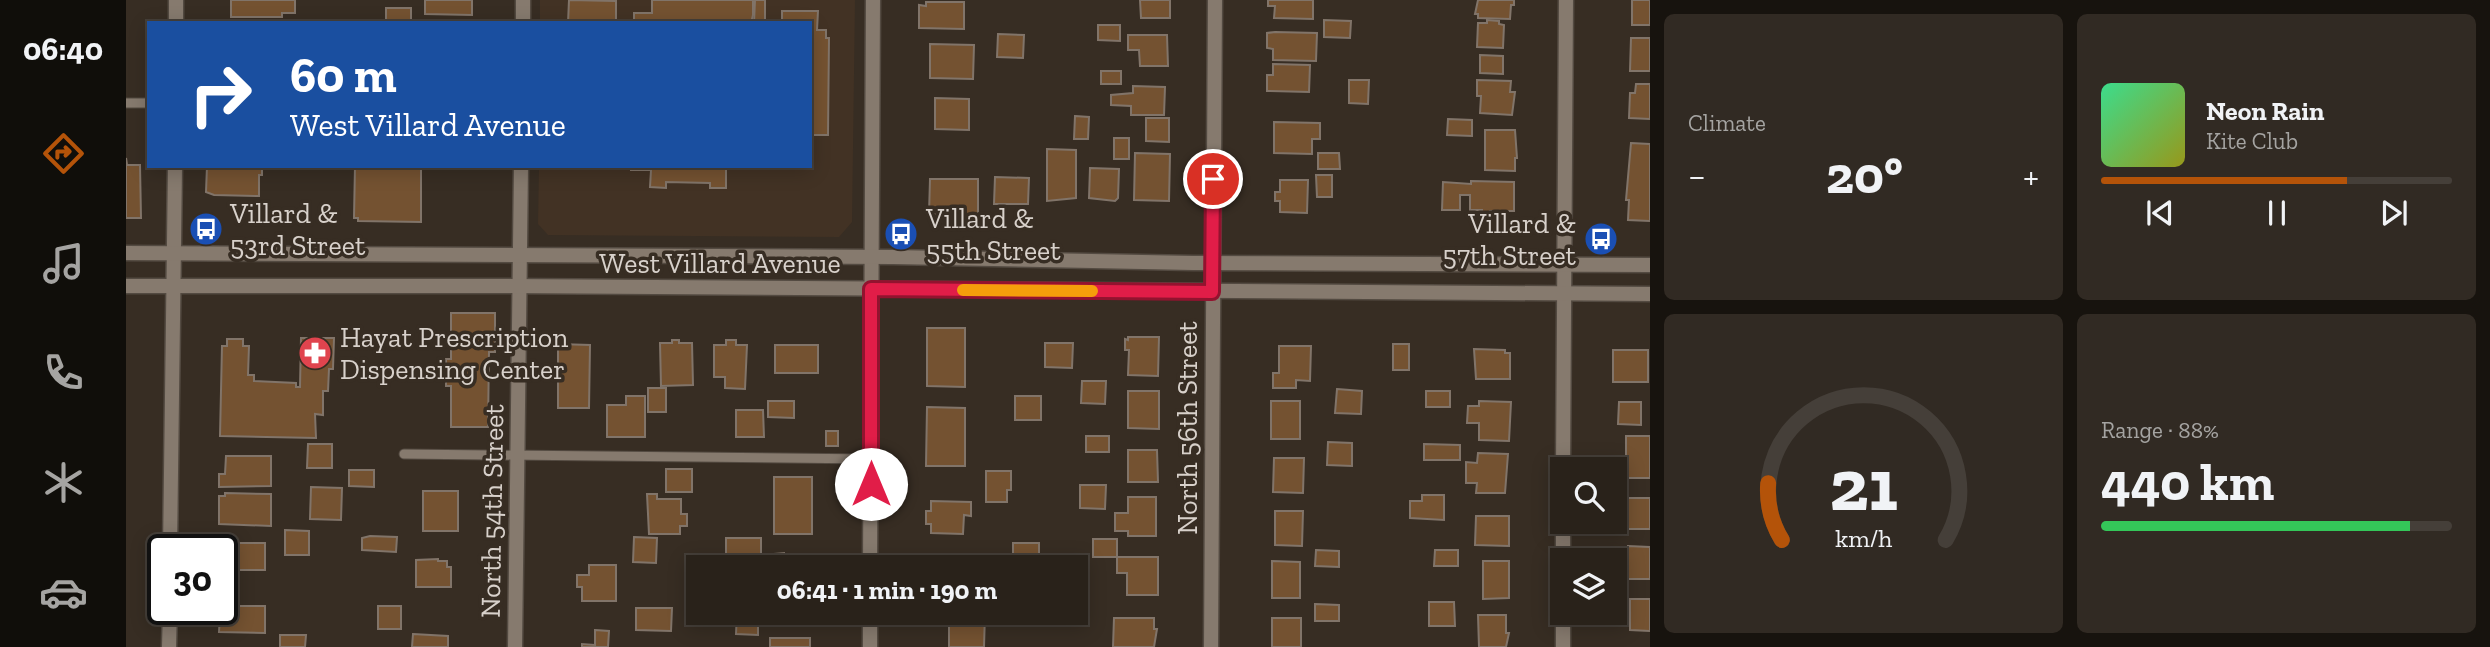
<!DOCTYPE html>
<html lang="en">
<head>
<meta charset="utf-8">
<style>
  body { margin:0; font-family:"Zilla Slab",serif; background:#312a23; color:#f1f3f6; height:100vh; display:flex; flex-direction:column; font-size:26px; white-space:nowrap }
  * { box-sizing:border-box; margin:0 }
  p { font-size:23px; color:#a5a4a2 }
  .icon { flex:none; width:38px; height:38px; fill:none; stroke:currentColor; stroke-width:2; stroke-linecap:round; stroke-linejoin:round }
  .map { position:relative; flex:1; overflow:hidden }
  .details { display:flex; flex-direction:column; gap:14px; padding:14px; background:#17130e; width:840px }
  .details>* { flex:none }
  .top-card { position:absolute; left:21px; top:21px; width:665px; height:147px; border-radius:0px; box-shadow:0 4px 18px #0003,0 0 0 2px #453f39; background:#1a4fa0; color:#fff; overflow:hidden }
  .controls { position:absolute; left:1424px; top:457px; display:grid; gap:14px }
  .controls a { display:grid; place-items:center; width:77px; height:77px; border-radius:0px; background:#29221a; box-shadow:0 4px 18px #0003,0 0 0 2px #453f39; font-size:35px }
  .speed { position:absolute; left:21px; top:534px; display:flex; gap:14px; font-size:35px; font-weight:700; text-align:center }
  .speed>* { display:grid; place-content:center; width:91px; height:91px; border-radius:50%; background:#29221a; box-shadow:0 4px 18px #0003,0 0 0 2px #453f39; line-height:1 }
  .speed .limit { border:4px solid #111; border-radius:10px; background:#fff; color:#111 }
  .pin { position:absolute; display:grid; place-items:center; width:60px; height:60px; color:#fff; margin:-30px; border:4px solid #fff; border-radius:50%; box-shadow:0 2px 7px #0007 }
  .me { position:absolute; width:77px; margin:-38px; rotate:0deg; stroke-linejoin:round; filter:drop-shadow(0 0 5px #0008) }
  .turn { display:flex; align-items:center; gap:24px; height:147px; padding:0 28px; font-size:32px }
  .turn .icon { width:91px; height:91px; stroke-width:2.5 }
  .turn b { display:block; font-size:49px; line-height:60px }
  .big { font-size:52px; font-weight:700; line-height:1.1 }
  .details .card { flex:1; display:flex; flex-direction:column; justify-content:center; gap:10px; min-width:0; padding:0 24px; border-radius:10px; background:#312a23 }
  .details .dial { align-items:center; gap:0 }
  .dial svg { height:182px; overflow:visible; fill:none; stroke:#453f39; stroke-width:7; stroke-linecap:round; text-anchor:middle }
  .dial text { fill:#f1f3f6; stroke:none }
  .song { display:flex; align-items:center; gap:21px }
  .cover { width:84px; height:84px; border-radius:10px; background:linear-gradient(135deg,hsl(150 70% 55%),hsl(60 70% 35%)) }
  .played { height:7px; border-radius:4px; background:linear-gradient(90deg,#b45309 70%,#453f39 70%) }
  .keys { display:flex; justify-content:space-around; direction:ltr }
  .heat { display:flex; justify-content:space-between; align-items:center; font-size:38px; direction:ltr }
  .charge { height:10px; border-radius:5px; background:linear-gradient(90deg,#34c759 88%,#453f39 0) }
  .details .tiles { flex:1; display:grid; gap:14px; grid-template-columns:repeat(2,1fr) }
  .trip { position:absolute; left:560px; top:555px; width:402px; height:70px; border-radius:0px; background:#29221a; box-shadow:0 4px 18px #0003,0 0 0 2px #453f39; font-weight:700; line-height:70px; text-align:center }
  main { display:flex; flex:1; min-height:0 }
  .dock { display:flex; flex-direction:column; width:126px; justify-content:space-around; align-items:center; background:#100e0a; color:#a5a4a2 }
  .dock .icon { width:49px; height:49px }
  .dock .active { color:#b45309 }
  .dock b { font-size:32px; color:#f1f3f6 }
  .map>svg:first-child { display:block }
</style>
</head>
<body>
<main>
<nav class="dock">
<b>06:40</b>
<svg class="icon active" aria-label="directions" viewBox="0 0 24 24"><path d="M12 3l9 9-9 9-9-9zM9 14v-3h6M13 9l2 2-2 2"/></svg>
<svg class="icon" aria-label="music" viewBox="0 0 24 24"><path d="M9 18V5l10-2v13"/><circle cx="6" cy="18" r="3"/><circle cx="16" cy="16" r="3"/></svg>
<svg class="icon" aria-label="phone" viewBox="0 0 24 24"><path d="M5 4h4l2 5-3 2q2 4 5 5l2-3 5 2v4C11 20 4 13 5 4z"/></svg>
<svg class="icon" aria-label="climate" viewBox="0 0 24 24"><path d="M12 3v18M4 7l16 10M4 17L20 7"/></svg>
<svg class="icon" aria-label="car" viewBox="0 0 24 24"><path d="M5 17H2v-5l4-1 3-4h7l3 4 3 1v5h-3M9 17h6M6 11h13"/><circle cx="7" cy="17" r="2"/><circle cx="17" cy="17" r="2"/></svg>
</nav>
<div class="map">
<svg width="1524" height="647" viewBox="0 0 1524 647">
  <rect width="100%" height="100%" fill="#372d23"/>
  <!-- built -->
  <path fill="#423224" d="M414 0H729L726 222 713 237 422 235 412 224 413 166H684V23H414Z"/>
  <!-- building -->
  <g fill="#745231" stroke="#817469" stroke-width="2">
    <path d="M105 0H169V13H156V17H105Z"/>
    <path d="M299 0H346V15L299 14Z"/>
    <path d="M443 0 490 1V23H442Z"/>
    <path d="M526 0H627V15L625 23H508V13H526Z"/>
    <path d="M629 0H639V23H628Z"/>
    <path d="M1014 0H1044V18H1015Z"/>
    <path d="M1142 0H1187V19L1148 18 1149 6H1142Z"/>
    <path d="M1352 0H1388V5H1385L1384 19 1352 18V14H1349Z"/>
    <rect x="1506" y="0" width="18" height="25"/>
    <path d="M800 2H838V29L793 28V5L800 6Z"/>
    <rect x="260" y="8" width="25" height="15"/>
    <path d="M656 11H692L691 30H700V38H703L702 135H684V23H656Z"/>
    <path d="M1198 20 1225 21 1224 38 1198 37Z"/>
    <path d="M1361 20 1373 21V24L1378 25 1377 48 1351 47 1352 23H1361Z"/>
    <path d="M972 25H994V41L972 40Z"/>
    <path d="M1149 32 1191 33 1190 61 1147 60V49L1141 48V33Z"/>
    <path d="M872 34 898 35 897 58 871 57Z"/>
    <path d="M1002 35H1041L1042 66H1014L1013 50H1002Z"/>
    <path d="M1505 38H1524V71H1504Z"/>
    <path d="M804 44 848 45 847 79 804 78Z"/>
    <path d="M1354 55 1377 56V74L1354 73Z"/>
    <path d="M1147 64 1184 65 1183 92 1141 91V75H1147Z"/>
    <rect x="975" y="71" width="20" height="13"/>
    <path d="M1223 80H1243L1242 104 1223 103Z"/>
    <path d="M1351 80 1385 81 1384 92H1389L1386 115 1354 113 1355 96H1351Z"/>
    <path d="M1510 84H1524V119L1503 118 1504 93H1509Z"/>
    <path d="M1007 86 1039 87 1038 115H1005V106L985 105V95L1007 93Z"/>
    <path d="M809 98 843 99V130L809 129Z"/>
    <path d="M949 116 963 117 962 139H948Z"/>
    <path d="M1020 118H1043V142L1020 141Z"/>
    <path d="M1322 119 1346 120V136L1321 135Z"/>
    <path d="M1148 122 1194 123V139H1186V154L1148 153Z"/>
    <path d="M1359 130H1389L1391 158H1389V171L1359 170Z"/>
    <rect x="988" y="138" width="15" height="21"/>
    <path d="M1505 143 1524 144V221L1502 220 1503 200H1500Z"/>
    <path d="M921 149 950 150V198L921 201Z"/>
    <path d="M1009 153 1044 154 1043 201 1008 200Z"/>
    <path d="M1192 153H1213L1214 169H1192Z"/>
    <path d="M0 158 1 165H14L15 218H0Z"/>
    <path d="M81 166H136V175H133V196L88 195 80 192Z"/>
    <path d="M229 166H295V222L232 221V218H228Z"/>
    <path d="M505 166H619V169H600V188H584V183L540 182V188L524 187 525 170H505Z"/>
    <path d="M964 168 993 169 992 198 989 201 963 198Z"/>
    <path d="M1190 175H1206V197H1191Z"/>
    <path d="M869 177 903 178 902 204H868Z"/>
    <path d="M804 179H852V215L803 214Z"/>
    <path d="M1154 180H1182L1181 213 1154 212V201H1149V192H1154Z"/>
    <path d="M1345 181 1388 182V211H1364V215H1356V210H1344V195H1334V210H1316L1317 182 1345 184Z"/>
    <path d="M325 313H369V352H363L362 427H325V386H320V359H325Z"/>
    <path d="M801 328H839V387L801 386Z"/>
    <path d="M1002 337H1033L1032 376 1002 375 1003 350H999V339L1002 340Z"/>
    <path d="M175 338H208L207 369H203L202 391H197V415L189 414 190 438 94 436 96 346H101V339H117V346H123L122 375H128V381L170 383V387H174Z"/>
    <path d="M546 340H553V343H566L567 385 535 386 534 343H546Z"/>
    <path d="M600 340H610V345H621L619 389 599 388V377H588V345H600Z"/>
    <path d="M919 343H947L946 368 919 367Z"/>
    <path d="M432 344 464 345 463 408H432Z"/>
    <rect x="1267" y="344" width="16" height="26"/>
    <rect x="649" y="345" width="43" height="28"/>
    <path d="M1153 346H1185L1184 381 1170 380V388H1147V373H1153Z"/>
    <path d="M1348 349 1379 350V353H1384V379H1350Z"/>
    <rect x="1487" y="350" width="35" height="32"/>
    <path d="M956 381H980L979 404 955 403Z"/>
    <rect x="522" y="388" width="18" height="24"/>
    <path d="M1211 389 1236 391 1235 414 1209 413Z"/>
    <path d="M1002 391H1033V429L1002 428Z"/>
    <rect x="1300" y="391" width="24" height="16"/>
    <path d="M500 396H519V437H481V405H500Z"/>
    <rect x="889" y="396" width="26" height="24"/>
    <path d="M642 401H668V418L642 417Z"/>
    <rect x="1145" y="401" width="29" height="38"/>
    <path d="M1353 401 1385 402 1383 441 1353 440V423H1341L1342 406H1353Z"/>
    <path d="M1493 402H1515V425L1492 424Z"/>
    <path d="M801 407 839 408V466H800Z"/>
    <path d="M610 410H637L638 437H610Z"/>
    <rect x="700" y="431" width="12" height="15"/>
    <rect x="960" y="436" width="23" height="16"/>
    <rect x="1500" y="436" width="24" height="42"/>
    <path d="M1202 442 1226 443V466L1201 465Z"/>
    <path d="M182 444H206V468H181Z"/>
    <path d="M1298 444 1334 445V460H1298Z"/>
    <path d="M1002 450H1031L1032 482H1002Z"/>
    <path d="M1352 453 1382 454 1379 493H1350L1351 483H1340V462L1351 463Z"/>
    <path d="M100 456H145V486L93 487V474H99Z"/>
    <path d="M1148 458H1178L1177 493 1147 492Z"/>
    <rect x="540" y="469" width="26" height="23"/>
    <path d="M223 470H248V487L223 486Z"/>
    <path d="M860 471H885V490H881V502H860Z"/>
    <rect x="648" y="477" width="38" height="57"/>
    <path d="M954 485H980L979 509 954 508Z"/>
    <path d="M185 487 216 488 215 520 184 519Z"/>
    <rect x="297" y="491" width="35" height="40"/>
    <path d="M99 493 145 494V526L93 524V496H99Z"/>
    <path d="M521 494H531V499H555V514H561V526H554V534H523Z"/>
    <path d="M1296 495H1318V520L1284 518V501H1296Z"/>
    <path d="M1002 497H1030V536H1002V531H989V513H1002Z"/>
    <rect x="1502" y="498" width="22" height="31"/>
    <path d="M805 501 845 502V516L838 515 837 534 805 533V524H800V511H805Z"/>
    <path d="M1149 511H1177L1176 546 1149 545Z"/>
    <path d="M1350 516H1383V546L1349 545Z"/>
    <path d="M159 530 183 531V555H159Z"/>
    <path d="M244 536 271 537 270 552 236 550V538Z"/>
    <path d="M508 537 531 538 530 563 507 562Z"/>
    <path d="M600 538H635V555L658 553V562H687V567H638V565H634V567H610V558H600Z"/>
    <rect x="967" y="539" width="24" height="18"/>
    <path d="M100 543H139V570H100V568H96V551H100Z"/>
    <rect x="887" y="543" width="26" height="24"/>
    <path d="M1502 546 1524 547V579H1502Z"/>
    <path d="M1190 550 1213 551V567L1189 566Z"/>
    <path d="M1309 550H1332V566H1308Z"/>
    <path d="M991 557H1032V595H1001V573H991Z"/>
    <path d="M312 559V561H321V567H325V587H290V560Z"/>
    <path d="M1146 561 1174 562V598H1146Z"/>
    <path d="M1357 561H1383V598L1357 599Z"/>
    <path d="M463 565H490V601H456V587H451V575H463Z"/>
    <path d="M1504 599H1524V631L1504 630Z"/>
    <path d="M1303 602H1328L1329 626H1303Z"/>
    <path d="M1189 604 1213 605V621H1189Z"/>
    <path d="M99 606H139V633L93 632 94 614H99Z"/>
    <rect x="252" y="606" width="23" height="23"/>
    <path d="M510 608H546L545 631 510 630Z"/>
    <path d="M611 612H632V635L610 634Z"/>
    <path d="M863 612 859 613 858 647H823V613H801Z"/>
    <path d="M1352 615H1380V633H1383L1380 647H1353Z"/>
    <path d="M988 618H1028V629H1031L1028 647H987Z"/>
    <rect x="1146" y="618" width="29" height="29"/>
    <path d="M469 630 483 631 482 647H456V644L469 645Z"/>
    <path d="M287 634 322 636V647H286Z"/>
    <path d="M154 635H180L179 647H154Z"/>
    <rect x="644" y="638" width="40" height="9"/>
  </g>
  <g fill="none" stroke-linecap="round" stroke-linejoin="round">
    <defs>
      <g id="service">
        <path d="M0 103H23"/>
        <path d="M278 454 745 459"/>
      </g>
      <g id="minor">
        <path d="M50 23V0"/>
        <path d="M397 23V0"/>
        <path d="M1437 469 1440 0"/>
        <path d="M1437 522V560"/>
        <path d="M44 550 49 166"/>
        <path d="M744 567 747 0"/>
        <path d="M1437 612V647"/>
        <path d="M43 647 44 609"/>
        <path d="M389 647 395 166"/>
        <path d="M744 647V612"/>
        <path d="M1085 647 1089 0"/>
      </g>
      <g id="tertiary">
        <path d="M0 253 767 257 1067 263 1524 265"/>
        <path d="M0 286H373L1524 294"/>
      </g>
    </defs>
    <!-- service casing -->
    <use href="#service" stroke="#534a41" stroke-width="11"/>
    <!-- minor casing -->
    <use href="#minor" stroke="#534a41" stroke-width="17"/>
    <!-- tertiary casing -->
    <use href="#tertiary" stroke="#534a41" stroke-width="17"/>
    <!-- service -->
    <use href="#service" stroke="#867a6e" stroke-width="9"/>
    <!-- minor -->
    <use href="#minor" stroke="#867a6e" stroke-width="14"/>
    <!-- tertiary -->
    <use href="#tertiary" stroke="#867a6e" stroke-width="14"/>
  </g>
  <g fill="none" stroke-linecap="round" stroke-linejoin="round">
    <defs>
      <path id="route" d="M745 484V289L1086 292 1087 179"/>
    </defs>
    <!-- route casing -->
    <use href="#route" stroke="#92132f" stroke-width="18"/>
    <!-- route -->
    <use href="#route" stroke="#e11d48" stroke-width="12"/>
    <!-- slow -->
    <path stroke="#f59e0b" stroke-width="12" d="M837 290 966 291"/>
  </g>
  <!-- icons -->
  <defs>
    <symbol id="bus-disc" viewBox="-11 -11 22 22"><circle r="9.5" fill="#1a4fb4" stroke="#372d23"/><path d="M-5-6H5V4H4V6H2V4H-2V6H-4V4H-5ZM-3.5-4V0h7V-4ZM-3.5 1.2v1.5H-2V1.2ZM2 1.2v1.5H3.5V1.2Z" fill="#fff"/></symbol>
    <symbol id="pharmacy-disc" viewBox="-11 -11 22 22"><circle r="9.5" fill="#e0444e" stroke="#372d23"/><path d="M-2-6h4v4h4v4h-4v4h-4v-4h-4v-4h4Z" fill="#fff"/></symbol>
  </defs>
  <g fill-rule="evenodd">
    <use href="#bus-disc" x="61" y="210" width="38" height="38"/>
    <use href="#bus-disc" x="756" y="215" width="38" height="38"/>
    <use href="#bus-disc" x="1456" y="220" width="38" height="38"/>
    <use href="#pharmacy-disc" x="170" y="334" width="38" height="38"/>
  </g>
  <g text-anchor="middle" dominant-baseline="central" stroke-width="7" stroke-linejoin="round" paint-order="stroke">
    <!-- poi labels -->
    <g font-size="28" fill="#d8d1cb" stroke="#372d23" text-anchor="start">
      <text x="104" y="213">Villard &amp;<tspan x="104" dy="32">53rd Street</tspan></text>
      <text x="800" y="218">Villard &amp;<tspan x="800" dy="32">55th Street</tspan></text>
      <text x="1450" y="223" text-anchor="end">Villard &amp;<tspan x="1450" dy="32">57th Street</tspan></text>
      <text x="214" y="337">Hayat Prescription<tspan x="214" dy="32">Dispensing Center</tspan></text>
    </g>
    <!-- street labels -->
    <g font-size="28" fill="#d8d1cb" stroke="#372d23">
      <text x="594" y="263">West Villard Avenue</text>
      <text transform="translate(1061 428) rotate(-90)">North 56th Street</text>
      <text transform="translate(366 511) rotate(-89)">North 54th Street</text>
    </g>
  </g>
</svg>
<div class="controls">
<a><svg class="icon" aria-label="search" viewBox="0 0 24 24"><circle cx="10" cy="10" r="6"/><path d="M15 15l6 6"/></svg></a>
<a><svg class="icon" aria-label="layers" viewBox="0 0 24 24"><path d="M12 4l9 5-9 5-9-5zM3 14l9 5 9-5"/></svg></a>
</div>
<div class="speed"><div class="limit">30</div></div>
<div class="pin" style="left:1087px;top:179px;background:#d93025"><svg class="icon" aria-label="arrive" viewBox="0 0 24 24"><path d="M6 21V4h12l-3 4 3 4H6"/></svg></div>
<svg class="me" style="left:745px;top:484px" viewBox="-20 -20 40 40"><circle r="19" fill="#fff"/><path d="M0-13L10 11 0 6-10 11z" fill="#e11d48"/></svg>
<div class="trip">06:41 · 1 min · 190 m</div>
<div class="top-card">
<div class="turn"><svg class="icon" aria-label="right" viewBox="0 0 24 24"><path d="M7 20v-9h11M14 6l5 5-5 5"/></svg><div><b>60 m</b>West Villard Avenue</div></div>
</div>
</div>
<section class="details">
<div class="tiles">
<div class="card"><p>Climate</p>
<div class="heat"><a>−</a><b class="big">20°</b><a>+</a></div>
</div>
<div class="card">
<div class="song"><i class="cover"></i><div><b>Neon Rain</b><p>Kite Club</p></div></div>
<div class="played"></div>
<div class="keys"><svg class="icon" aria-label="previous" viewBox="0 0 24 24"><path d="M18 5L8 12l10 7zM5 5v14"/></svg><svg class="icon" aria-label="pause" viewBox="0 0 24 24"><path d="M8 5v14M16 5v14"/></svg><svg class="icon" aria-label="next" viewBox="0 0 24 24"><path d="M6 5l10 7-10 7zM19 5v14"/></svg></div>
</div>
<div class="card dial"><svg viewBox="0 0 100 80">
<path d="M14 69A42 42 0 1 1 86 69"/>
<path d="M14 69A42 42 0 0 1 8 44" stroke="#b45309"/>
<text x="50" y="56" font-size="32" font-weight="700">21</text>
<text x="50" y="72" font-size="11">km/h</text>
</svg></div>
<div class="card"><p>Range · 88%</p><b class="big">440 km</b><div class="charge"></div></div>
</div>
</section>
</main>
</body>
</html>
